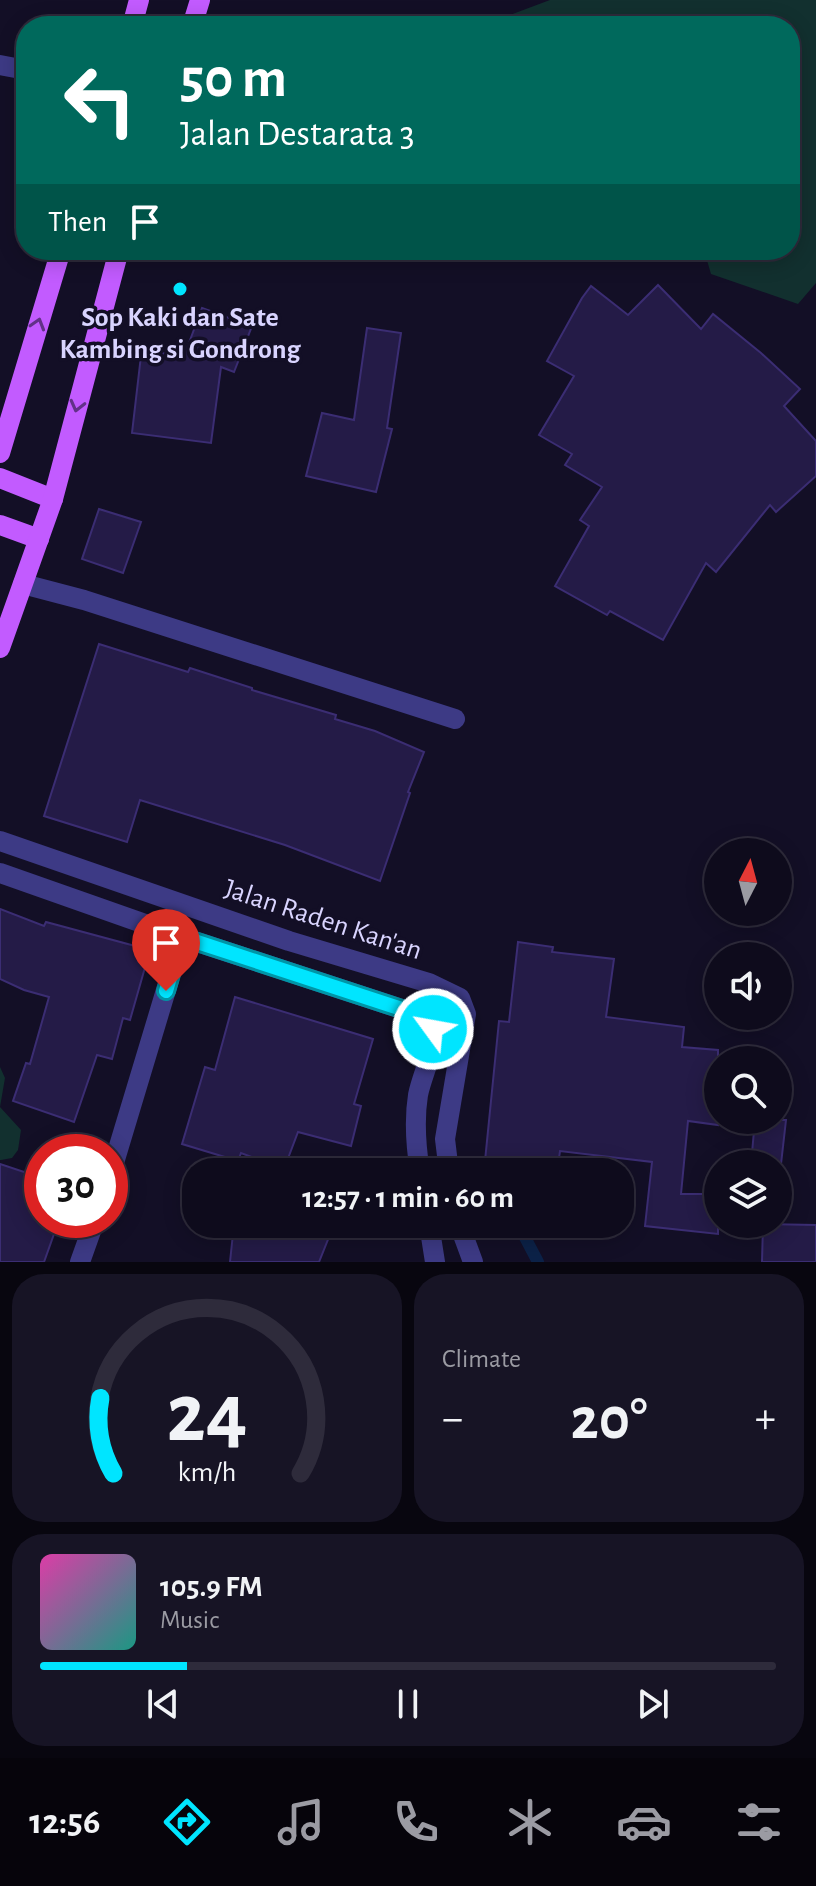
<!DOCTYPE html>
<html lang="en">
<head>
<meta charset="utf-8">
<style>
  body { margin:0; font-family:"Alegreya Sans",sans-serif; background:#171425; color:#f1f3f6; height:100vh; display:flex; flex-direction:column; font-size:30px; white-space:nowrap }
  * { box-sizing:border-box; margin:0 }
  p { font-size:26px; color:#9b9ba3 }
  .icon { flex:none; width:44px; height:44px; fill:none; stroke:currentColor; stroke-width:2; stroke-linecap:round; stroke-linejoin:round }
  .map { position:relative; height:1262px; overflow:hidden }
  .details { display:flex; flex-direction:column; gap:12px; padding:12px; background:#08060f; flex:1 }
  .details>* { flex:none }
  .hud { position:absolute; left:16px; top:16px; width:784px; height:244px; border-radius:32px; box-shadow:0 4px 20px #0003,0 0 0 2px #2e2b3b; background:#00695c; color:#fff; overflow:hidden }
  .needle { width:52px; rotate:6deg }
  .buttons { position:absolute; left:704px; top:838px; display:grid; gap:16px }
  .buttons a { display:grid; place-items:center; width:88px; height:88px; border-radius:50%; background:#0e0b1c; box-shadow:0 4px 20px #0003,0 0 0 2px #2e2b3b; font-size:40px }
  .speed { position:absolute; left:24px; top:1134px; display:flex; gap:16px; font-size:40px; font-weight:700; text-align:center }
  .speed>* { display:grid; place-content:center; width:104px; height:104px; border-radius:50%; background:#0e0b1c; box-shadow:0 4px 20px #0003,0 0 0 2px #2e2b3b; line-height:1 }
  .speed .limit { border:12px solid #d22; background:#fff; color:#111 }
  .pin { position:absolute; display:grid; place-items:center; width:68px; height:68px; color:#fff; margin:-82px -34px; border-radius:50% 50% 50% 0; rotate:-45deg; box-shadow:0 0 8px #0007 }
  .pin .icon { rotate:45deg }
  .me { position:absolute; width:88px; margin:-44px; rotate:302deg; stroke-linejoin:round; filter:drop-shadow(0 0 6px #0008) }
  .turn { display:flex; align-items:center; gap:28px; height:168px; padding:0 32px; font-size:36px }
  .turn .icon { width:104px; height:104px; stroke-width:2.5 }
  .turn b { display:block; font-size:56px; line-height:68px }
  .then { display:flex; align-items:center; height:76px; padding:0 32px; background:#0003; gap:16px; font-size:30px }
  .big { font-size:60px; font-weight:600; line-height:1.1 }
  .details .tile { flex:1; display:flex; flex-direction:column; justify-content:center; gap:12px; min-width:0; padding:0 28px; border-radius:32px; background:#171425 }
  .details .dial { align-items:center; gap:0 }
  .dial svg { height:208px; overflow:visible; fill:none; stroke:#2e2b3b; stroke-width:7; stroke-linecap:round; text-anchor:middle }
  .dial text { fill:#f1f3f6; stroke:none }
  .song { display:flex; align-items:center; gap:24px }
  .cover { width:96px; height:96px; border-radius:12px; background:linear-gradient(135deg,hsl(320 70% 55%),hsl(170 70% 35%)) }
  .played { height:8px; border-radius:4px; background:linear-gradient(90deg,#00e5ff 20%,#2e2b3b 20%) }
  .keys { display:flex; justify-content:space-around; direction:ltr }
  .heat { display:flex; justify-content:space-between; align-items:center; font-size:44px; direction:ltr }
  .details .tiles { flex:1; display:grid; gap:12px; grid-template-columns:1fr 1fr }
  .tile:last-child { grid-column:span 2 }
  .trip { position:absolute; left:182px; top:1158px; width:452px; height:80px; border-radius:32px; background:#0e0b1c; box-shadow:0 4px 20px #0003,0 0 0 2px #2e2b3b; font-weight:600; line-height:80px; text-align:center }
  .tabs { display:flex; height:128px; justify-content:space-around; align-items:center; background:#06040b; color:#9b9ba3 }
  .tabs .icon { width:56px; height:56px }
  .tabs .on { color:#00e5ff }
  .tabs b { font-size:36px; color:#f1f3f6 }
  .map>svg:first-child { display:block }
</style>
</head>
<body>
<div class="map">
<svg width="816" height="1262" viewBox="0 0 816 1262">
  <rect width="100%" height="100%" fill="#130f26"/>
  <!-- green -->
  <g fill="#12302f">
    <path d="M550 0H816V283L798 304 711 274 704 250H790V26H481Z"/>
    <path d="M0 1067 5 1078 0 1107 21 1130 18 1150 12 1158 1 1160H0Z"/>
  </g>
  <g fill="none" stroke-linecap="round" stroke-linejoin="round">
    <!-- stream -->
    <path stroke="#0c2248" stroke-width="12" d="M518 1224 538 1262"/>
  </g>
  <!-- building -->
  <g fill="#241b47" stroke="#3b2d73" stroke-width="2">
    <path d="M658 285 701 329 713 314 761 353 800 389 784 406 816 441V476L776 512 770 505 716 572 706 563 663 640 610 611 607 615 555 586 589 526 580 520 602 487 565 465 572 454 539 435 574 376 547 361 582 298 591 286 628 315Z"/>
    <path d="M202 308 252 326 234 372 221 367 211 443 132 433 142 347 183 359Z"/>
    <path d="M367 328 401 333 387 428 392 429 376 492 306 476 322 413 354 420Z"/>
    <path d="M99 509 141 522 123 573 82 559Z"/>
    <path d="M99 644 188 672 190 668 252 688V690L336 715 335 719 375 731 424 752 408 792 410 793 380 881 285 845 140 800 127 842 44 816Z"/>
    <path d="M0 909 44 926 46 922 150 950 130 1020 123 1018 112 1059 97 1055 74 1122 13 1101 26 1063 30 1064 49 997 24 990 0 979Z"/>
    <path d="M518 942 553 947 552 952 614 959 606 1017 684 1027 682 1047 718 1050V1125L688 1121 681 1194H718V1234L645 1226 652 1162 560 1151 557 1172H517L518 1165 485 1161 499 1021 509 1022Z"/>
    <path d="M235 997 373 1039 354 1104 361 1106 351 1146 298 1132 284 1169 241 1153 238 1161 182 1144 205 1067 215 1070Z"/>
    <path d="M755 1120H786L781 1164H751Z"/>
    <path d="M0 1164 42 1178V1220H59L44 1262H0Z"/>
    <path d="M234 1224H311L331 1232 319 1262H230Z"/>
    <path d="M763 1224 816 1225V1262H762Z"/>
  </g>
  <g fill="none" stroke-linecap="round" stroke-linejoin="round">
    <!-- minor -->
    <g stroke="#3d3a85" stroke-width="20">
      <path d="M0 65 26 70"/>
      <path d="M23 584 84 600 455 719"/>
      <path d="M0 841 289 941 429 983 460 998 466 1014 445 1139 449 1172"/>
      <path d="M0 873 182 937 423 1016 430 1021C439 1046 423 1070 418 1095 414 1120 416 1147 420 1172"/>
      <path d="M110 1176 182 937"/>
      <path d="M429 1224 435 1262"/>
      <path d="M459 1224 473 1262"/>
      <path d="M80 1262 95 1220"/>
    </g>
    <!-- major -->
    <g stroke="#c25bff" stroke-width="20">
      <path d="M132 26 139 0"/>
      <path d="M192 26 200 0"/>
      <path d="M0 453 61 250"/>
      <path d="M0 478 53 499"/>
      <path d="M0 525 39 539"/>
      <path d="M0 648 53 499 119 250"/>
    </g>
  </g>
  <!-- one-way arrows -->
  <defs><path id="oneway-chevron" d="M-2-3.5L2.5 0L-2 3.5" fill="none" stroke-width="1.6" stroke-linecap="round" stroke-linejoin="round" transform="scale(2)"/></defs>
  <g stroke="#623188">
    <use href="#oneway-chevron" transform="translate(38 324) rotate(-73)"/>
    <use href="#oneway-chevron" transform="translate(77 406) rotate(104)"/>
  </g>
  <g fill="none" stroke-linecap="round" stroke-linejoin="round">
    <defs>
      <path id="route" d="M166 991 182 937 423 1016 430 1021 433 1029"/>
    </defs>
    <!-- route casing -->
    <use href="#route" stroke="#0095a6" stroke-width="20"/>
    <!-- route -->
    <use href="#route" stroke="#00e5ff" stroke-width="14"/>
  </g>
  <!-- markers -->
  <circle fill="#00e5ff" stroke="#130f26" stroke-width="3" cx="180" cy="289" r="8"/>
  <g text-anchor="middle" dominant-baseline="central" stroke-width="7" stroke-linejoin="round" paint-order="stroke">
    <!-- poi labels -->
    <g font-size="28" font-weight="bold" fill="#d9d4ff" stroke="#130f26">
      <text x="180" y="318">Sop Kaki dan Sate<tspan x="180" dy="32">Kambing si Gondrong</tspan></text>
    </g>
    <!-- street labels -->
    <g font-size="28" fill="#d9d4ff" stroke="#130f26">
      <text transform="translate(323 920) rotate(18)">Jalan Raden Kan'an</text>
    </g>
  </g>
</svg>
<div class="buttons">
<a><svg class="needle" viewBox="-14 -14 28 28"><path d="M0-13l5 13h-10z" fill="#e53935"/><path d="M0 13l5-13h-10z" fill="#9b9ba3"/></svg></a>
<a><svg class="icon" aria-label="sound" viewBox="0 0 24 24"><path d="M4 9h4l5-4v14l-5-4H4zM17 9q2 3 0 6"/></svg></a>
<a><svg class="icon" aria-label="search" viewBox="0 0 24 24"><circle cx="10" cy="10" r="6"/><path d="M15 15l6 6"/></svg></a>
<a><svg class="icon" aria-label="layers" viewBox="0 0 24 24"><path d="M12 4l9 5-9 5-9-5zM3 14l9 5 9-5"/></svg></a>
</div>
<div class="speed"><div class="limit">30</div></div>
<div class="pin" style="left:166px;top:991px;background:#d93025"><svg class="icon" aria-label="arrive" viewBox="0 0 24 24"><path d="M6 21V4h12l-3 4 3 4H6"/></svg></div>
<svg class="me" style="left:433px;top:1029px" viewBox="-20 -20 40 40"><circle r="17" fill="#00e5ff" stroke="#fff" stroke-width="3"/><path d="M0-11L8 9 0 5-8 9z" fill="#fff"/></svg>
<div class="trip">12:57 · 1 min · 60 m</div>
<div class="hud">
<div class="turn"><svg class="icon" aria-label="left" viewBox="0 0 24 24"><path d="M17 20v-9H6M10 6l-5 5 5 5"/></svg><div><b>50 m</b>Jalan Destarata 3</div></div>
<div class="then">Then<svg class="icon" aria-label="arrive" viewBox="0 0 24 24"><path d="M6 21V4h12l-3 4 3 4H6"/></svg></div>
</div>
</div>
<section class="details">
<div class="tiles">
<div class="tile dial"><svg viewBox="0 0 100 80">
<path d="M14 69A42 42 0 1 1 86 69"/>
<path d="M14 69A42 42 0 0 1 9 40" stroke="#00e5ff"/>
<text x="50" y="56" font-size="32" font-weight="700">24</text>
<text x="50" y="72" font-size="11">km/h</text>
</svg></div>
<div class="tile"><p>Climate</p>
<div class="heat"><a>−</a><b class="big">20°</b><a>+</a></div>
</div>
<div class="tile">
<div class="song"><i class="cover"></i><div><b>105.9 FM</b><p>Music</p></div></div>
<div class="played"></div>
<div class="keys"><svg class="icon" aria-label="previous" viewBox="0 0 24 24"><path d="M18 5L8 12l10 7zM5 5v14"/></svg><svg class="icon" aria-label="pause" viewBox="0 0 24 24"><path d="M8 5v14M16 5v14"/></svg><svg class="icon" aria-label="next" viewBox="0 0 24 24"><path d="M6 5l10 7-10 7zM19 5v14"/></svg></div>
</div>
</div>
</section>
<nav class="tabs">
<b>12:56</b>
<svg class="icon on" aria-label="directions" viewBox="0 0 24 24"><path d="M12 3l9 9-9 9-9-9zM9 14v-3h6M13 9l2 2-2 2"/></svg>
<svg class="icon" aria-label="music" viewBox="0 0 24 24"><path d="M9 18V5l10-2v13"/><circle cx="6" cy="18" r="3"/><circle cx="16" cy="16" r="3"/></svg>
<svg class="icon" aria-label="phone" viewBox="0 0 24 24"><path d="M5 4h4l2 5-3 2q2 4 5 5l2-3 5 2v4C11 20 4 13 5 4z"/></svg>
<svg class="icon" aria-label="climate" viewBox="0 0 24 24"><path d="M12 3v18M4 7l16 10M4 17L20 7"/></svg>
<svg class="icon" aria-label="car" viewBox="0 0 24 24"><path d="M5 17H2v-5l4-1 3-4h7l3 4 3 1v5h-3M9 17h6M6 11h13"/><circle cx="7" cy="17" r="2"/><circle cx="17" cy="17" r="2"/></svg>
<svg class="icon" aria-label="filters" viewBox="0 0 24 24"><path d="M4 7h16M4 17h16"/><circle cx="9" cy="7" r="2"/><circle cx="15" cy="17" r="2"/></svg>
</nav>
</body>
</html>
